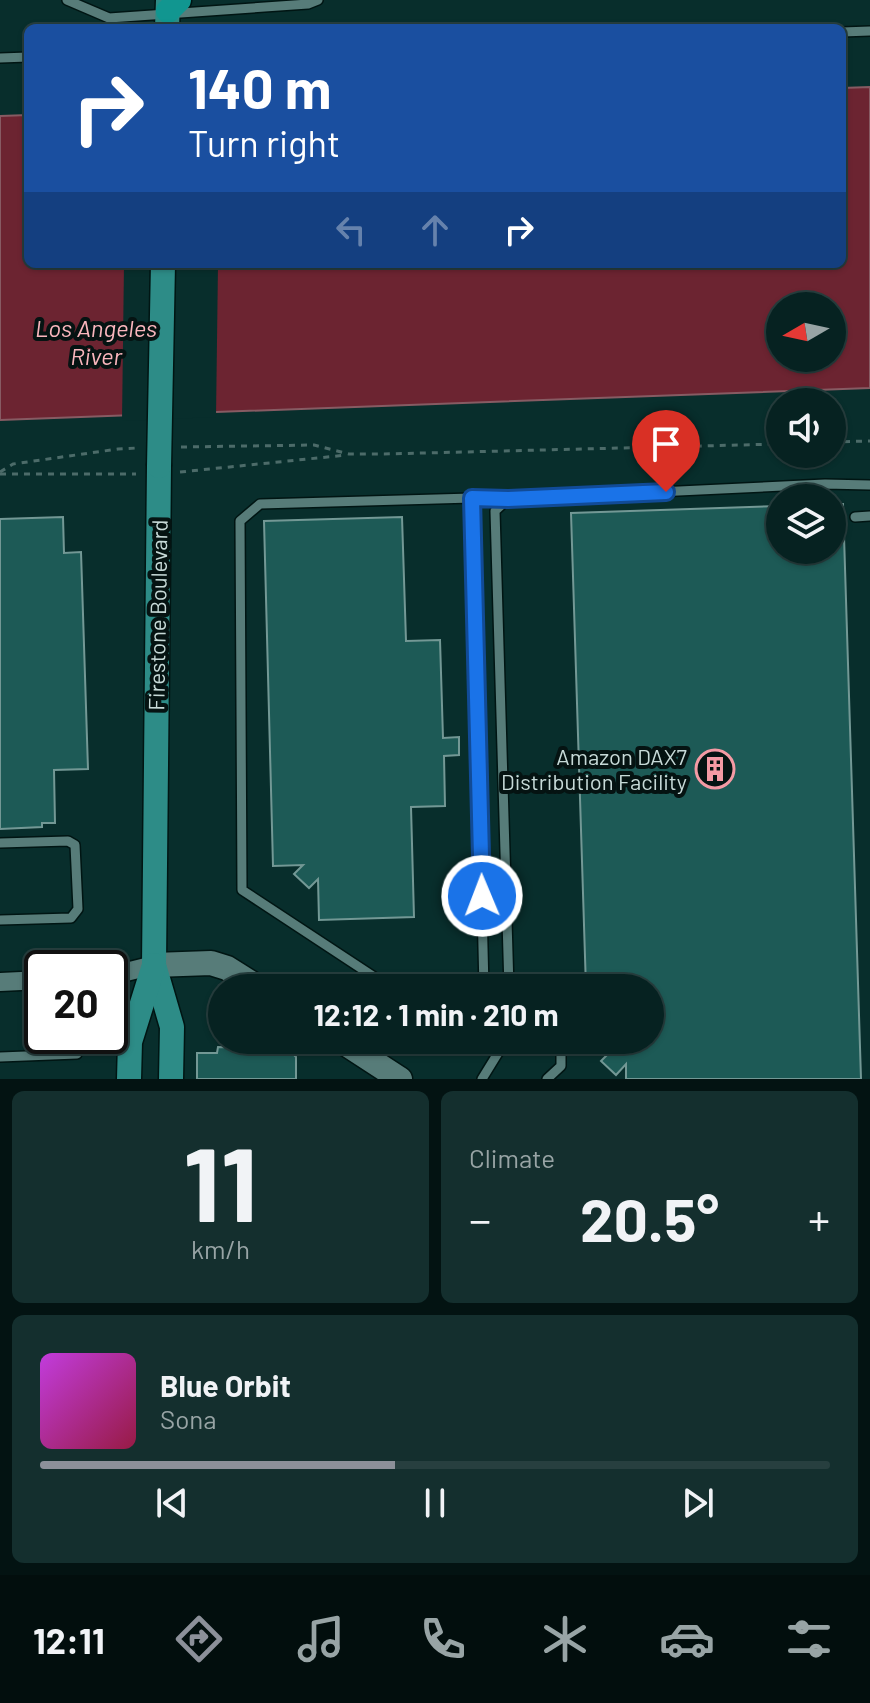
<!DOCTYPE html>
<html lang="en">
<head>
<meta charset="utf-8">
<style>
  body { margin:0; font-family:Barlow,sans-serif; background:#142f2e; color:#f1f3f6; height:100vh; display:flex; flex-direction:column; font-size:30px; white-space:nowrap }
  * { box-sizing:border-box; margin:0 }
  p { font-size:26px; color:#98a4a5 }
  .icon { flex:none; width:44px; height:44px; fill:none; stroke:currentColor; stroke-width:2; stroke-linecap:round; stroke-linejoin:round }
  .map { position:relative; height:1079px; overflow:hidden }
  .details { display:flex; flex-direction:column; gap:12px; padding:12px; background:#031312; flex:1 }
  .details>* { flex:none }
  .top-card { position:absolute; left:24px; top:24px; width:822px; height:244px; border-radius:12px; box-shadow:0 2px 6px #0004,0 0 0 2px #273f3f; background:#1a4fa0; color:#fff; overflow:hidden }
  .needle { width:52px; rotate:261deg }
  .tools { position:absolute; left:766px; top:292px; display:grid; gap:16px }
  .tools a { display:grid; place-items:center; width:80px; height:80px; border-radius:50%; background:#062221; box-shadow:0 2px 6px #0004,0 0 0 2px #273f3f; font-size:40px }
  .speed { position:absolute; left:24px; top:950px; display:flex; gap:16px; font-size:40px; font-weight:700; text-align:center }
  .speed>* { display:grid; place-content:center; width:104px; height:104px; border-radius:50%; background:#062221; box-shadow:0 2px 6px #0004,0 0 0 2px #273f3f; line-height:1 }
  .speed .limit { border:4px solid #111; border-radius:12px; background:#fff; color:#111 }
  .pin { position:absolute; display:grid; place-items:center; width:68px; height:68px; color:#fff; margin:-82px -34px; border-radius:50% 50% 50% 0; rotate:-45deg; box-shadow:0 0 8px #0007 }
  .pin .icon { rotate:45deg }
  .me { position:absolute; width:88px; margin:-44px; rotate:359deg; stroke-linejoin:round; filter:drop-shadow(0 0 6px #0008) }
  .turn { display:flex; align-items:center; gap:28px; height:168px; padding:0 32px; font-size:36px }
  .turn .icon { width:104px; height:104px; stroke-width:2.5 }
  .turn b { display:block; font-size:56px; line-height:68px }
  .lanes { display:flex; align-items:center; height:76px; padding:0 32px; background:#0003; justify-content:center; gap:40px; direction:ltr }
  .lanes .off { opacity:.35 }
  .big { font-size:60px; font-weight:700; line-height:1.1 }
  .details .tile { flex:1; display:flex; flex-direction:column; justify-content:center; gap:12px; min-width:0; padding:0 28px; border-radius:12px; background:#142f2e }
  .details .dial { align-items:center; gap:0 }
  .dial b { font-size:104px; line-height:1 }
  .song { display:flex; align-items:center; gap:24px }
  .cover { width:96px; height:96px; border-radius:12px; background:linear-gradient(135deg,hsl(290 70% 55%),hsl(340 70% 35%)) }
  .played { height:8px; border-radius:4px; background:linear-gradient(90deg,#8c9099 45%,#273f3f 45%) }
  .keys { display:flex; justify-content:space-around; direction:ltr }
  .heat { display:flex; justify-content:space-between; align-items:center; font-size:44px; direction:ltr }
  .details .tiles { flex:1; display:grid; gap:12px; grid-template-columns:1fr 1fr }
  .tile:last-child { grid-column:span 2 }
  .trip { position:absolute; left:208px; top:974px; width:456px; height:80px; border-radius:40px; background:#062221; box-shadow:0 2px 6px #0004,0 0 0 2px #273f3f; font-weight:700; line-height:80px; text-align:center }
  .tabs { display:flex; height:128px; justify-content:space-around; align-items:center; background:#020e0d; color:#98a4a5 }
  .tabs .icon { width:56px; height:56px }
  .tabs .selected { color:#8c9099 }
  .tabs b { font-size:36px; color:#f1f3f6 }
  .map>svg:first-child { display:block }
</style>
</head>
<body>
<div class="map">
<svg width="870" height="1079" viewBox="0 0 870 1079">
  <rect width="100%" height="100%" fill="#082e2c"/>
  <!-- water -->
  <path fill="#6c2431" stroke="#875b63" stroke-width="2" fill-rule="evenodd" d="M870 87V388L0 420V116L28 115V264H842V88ZM780 306H832V358H780Z"/>
  <!-- pier -->
  <path fill="#082e2c" d="M124 264H218L216 417 122 421Z"/>
  <!-- building -->
  <g fill="#1d5a56" stroke="#739895" stroke-width="2">
    <path d="M832 504H843L861 1079H626V1064L616 1075 601 1061 611 1051 588 1052V1040H650V988H586L571 513 780 506V550H832Z"/>
    <path d="M63 517 64 553 81 552 88 769 54 770 55 823H42V827L0 829V519Z"/>
    <path d="M402 517 406 641 440 640 443 738 459 737V755L444 756 445 806 411 807 414 917 319 920 318 879 309 888 294 874 303 865 273 866 264 521Z"/>
    <path d="M218 1047 288 1049 296 1057V1079H197V1053H217Z"/>
  </g>
  <g fill="none" stroke-linecap="round" stroke-linejoin="round">
    <defs>
      <g id="service">
        <path d="M67 0 109 18 308 4 318 0"/>
        <path d="M842 32 870 31"/>
        <path d="M0 58 28 57"/>
        <path d="M472 498 508 499"/>
        <path d="M855 517 870 516"/>
        <path d="M0 843 68 841 75 845 78 909 71 918 0 920"/>
        <path d="M391 988 242 890 240 521 260 504 472 498 484 988"/>
        <path d="M509 988 495 511 508 499 825 484 870 485"/>
        <path d="M0 1057 77 1054"/>
        <path d="M482 1079 506 1040"/>
        <path d="M547 1079 561 1066V1040"/>
      </g>
      <g id="minor">
        <path d="M110 976 154 965"/>
        <path d="M0 982 42 980"/>
      </g>
      <g id="tertiary">
        <path d="M154 965 211 963 227 968 259 988"/>
        <path d="M340 1040 400 1079"/>
      </g>
      <g id="primary">
        <path d="M167 28 168 0"/>
        <path d="M159 466 154 965 172 1027 171 1079"/>
        <path d="M129 1079 130 1042 154 965"/>
      </g>
      <path id="motorway" d="M168 11 179 0"/>
    </defs>
    <!-- service casing -->
    <use href="#service" stroke="#001513" stroke-width="12"/>
    <!-- minor casing -->
    <use href="#minor" stroke="#001513" stroke-width="21"/>
    <!-- tertiary casing -->
    <use href="#tertiary" stroke="#001513" stroke-width="27"/>
    <!-- primary casing -->
    <use href="#primary" stroke="#001513" stroke-width="27"/>
    <!-- motorway casing -->
    <use href="#motorway" stroke="#001513" stroke-width="27"/>
    <!-- path -->
    <g stroke="#4c6b69" stroke-width="3" stroke-dasharray="6 6" stroke-linecap="butt">
      <path d="M832 442 870 441"/>
      <path d="M181 447 314 445 349 454H384L780 444"/>
      <path d="M0 472 13 464 118 449 137 448"/>
      <path d="M180 472 347 455"/>
      <path d="M0 474H136"/>
    </g>
    <!-- service -->
    <use href="#service" stroke="#577c79" stroke-width="9"/>
    <!-- minor -->
    <use href="#minor" stroke="#577c79" stroke-width="18"/>
    <!-- tertiary -->
    <use href="#tertiary" stroke="#577c79" stroke-width="24"/>
    <!-- primary -->
    <use href="#primary" stroke="#2d8c87" stroke-width="24"/>
    <!-- motorway -->
    <use href="#motorway" stroke="#119690" stroke-width="24"/>
    <defs>
      <path id="primary-bridge" d="M159 466 163 264"/>
    </defs>
    <!-- primary-bridge casing -->
    <use href="#primary-bridge" stroke="#001513" stroke-width="27" stroke-linecap="butt"/>
    <!-- primary-bridge -->
    <use href="#primary-bridge" stroke="#2d8c87" stroke-width="24"/>
  </g>
  <g fill="none" stroke-linecap="round" stroke-linejoin="round">
    <defs>
      <path id="route" d="M482 896 472 498 508 499 666 492"/>
    </defs>
    <!-- route casing -->
    <use href="#route" stroke="#114b97" stroke-width="20"/>
    <!-- route -->
    <use href="#route" stroke="#1a73e8" stroke-width="14"/>
  </g>
  <!-- icons -->
  <defs>
    <symbol id="building-ring" viewBox="-11 -11 22 22"><circle r="9.5" fill="#051312" stroke="#f49aa4" stroke-width="1.5"/><path d="M-4-6H4V6H1V3H-1V6H-4ZM-2.5-4.3h1.7v1.8h-1.7ZM.8-4.3h1.7v1.8H.8ZM-2.5-1h1.7V.8h-1.7ZM.8-1h1.7V.8H.8Z" fill="#f49aa4"/></symbol>
  </defs>
  <g fill-rule="evenodd">
    <use href="#building-ring" x="693" y="747" width="44" height="44"/>
  </g>
  <g text-anchor="middle" dominant-baseline="central" stroke-width="8" stroke-linejoin="round" paint-order="stroke">
    <!-- street labels -->
    <g font-size="22" fill="#c7dad8" stroke="#051312">
      <text transform="translate(157 615) rotate(-89)">Firestone Boulevard</text>
    </g>
    <!-- poi labels -->
    <g font-size="22" fill="#c7dad8" stroke="#051312" text-anchor="end">
      <text x="687" y="756">Amazon DAX7<tspan x="687" dy="25">Distribution Facility</tspan></text>
    </g>
    <!-- water labels -->
    <g font-size="24" font-style="italic" fill="#fab6bd" stroke="#051312">
      <text x="96" y="327">Los Angeles<tspan x="96" dy="28">River</tspan></text>
    </g>
  </g>
</svg>
<div class="tools">
<a><svg class="needle" viewBox="-14 -14 28 28"><path d="M0-13l5 13h-10z" fill="#e53935"/><path d="M0 13l5-13h-10z" fill="#98a4a5"/></svg></a>
<a><svg class="icon" aria-label="sound" viewBox="0 0 24 24"><path d="M4 9h4l5-4v14l-5-4H4zM17 9q2 3 0 6"/></svg></a>
<a><svg class="icon" aria-label="layers" viewBox="0 0 24 24"><path d="M12 4l9 5-9 5-9-5zM3 14l9 5 9-5"/></svg></a>
</div>
<div class="speed"><div class="limit">20</div></div>
<div class="pin" style="left:666px;top:492px;background:#d93025"><svg class="icon" aria-label="arrive" viewBox="0 0 24 24"><path d="M6 21V4h12l-3 4 3 4H6"/></svg></div>
<svg class="me" style="left:482px;top:896px" viewBox="-20 -20 40 40"><circle r="17" fill="#1a73e8" stroke="#fff" stroke-width="3"/><path d="M0-11L8 9 0 5-8 9z" fill="#fff"/></svg>
<div class="trip">12:12 · 1 min · 210 m</div>
<div class="top-card">
<div class="turn"><svg class="icon" aria-label="right" viewBox="0 0 24 24"><path d="M7 20v-9h11M14 6l5 5-5 5"/></svg><div><b>140 m</b>Turn right</div></div>
<div class="lanes"><svg class="icon off" aria-label="left" viewBox="0 0 24 24"><path d="M17 20v-9H6M10 6l-5 5 5 5"/></svg><svg class="icon off" aria-label="ahead" viewBox="0 0 24 24"><path d="M12 20V5M6 11l6-6 6 6"/></svg><svg class="icon" aria-label="right" viewBox="0 0 24 24"><path d="M7 20v-9h11M14 6l5 5-5 5"/></svg></div>
</div>
</div>
<section class="details">
<div class="tiles">
<div class="tile dial"><b>11</b><p>km/h</p></div>
<div class="tile"><p>Climate</p>
<div class="heat"><a>−</a><b class="big">20.5°</b><a>+</a></div>
</div>
<div class="tile">
<div class="song"><i class="cover"></i><div><b>Blue Orbit</b><p>Sona</p></div></div>
<div class="played"></div>
<div class="keys"><svg class="icon" aria-label="previous" viewBox="0 0 24 24"><path d="M18 5L8 12l10 7zM5 5v14"/></svg><svg class="icon" aria-label="pause" viewBox="0 0 24 24"><path d="M8 5v14M16 5v14"/></svg><svg class="icon" aria-label="next" viewBox="0 0 24 24"><path d="M6 5l10 7-10 7zM19 5v14"/></svg></div>
</div>
</div>
</section>
<nav class="tabs">
<b>12:11</b>
<svg class="icon selected" aria-label="directions" viewBox="0 0 24 24"><path d="M12 3l9 9-9 9-9-9zM9 14v-3h6M13 9l2 2-2 2"/></svg>
<svg class="icon" aria-label="music" viewBox="0 0 24 24"><path d="M9 18V5l10-2v13"/><circle cx="6" cy="18" r="3"/><circle cx="16" cy="16" r="3"/></svg>
<svg class="icon" aria-label="phone" viewBox="0 0 24 24"><path d="M5 4h4l2 5-3 2q2 4 5 5l2-3 5 2v4C11 20 4 13 5 4z"/></svg>
<svg class="icon" aria-label="climate" viewBox="0 0 24 24"><path d="M12 3v18M4 7l16 10M4 17L20 7"/></svg>
<svg class="icon" aria-label="car" viewBox="0 0 24 24"><path d="M5 17H2v-5l4-1 3-4h7l3 4 3 1v5h-3M9 17h6M6 11h13"/><circle cx="7" cy="17" r="2"/><circle cx="17" cy="17" r="2"/></svg>
<svg class="icon" aria-label="filters" viewBox="0 0 24 24"><path d="M4 7h16M4 17h16"/><circle cx="9" cy="7" r="2"/><circle cx="15" cy="17" r="2"/></svg>
</nav>
</body>
</html>
